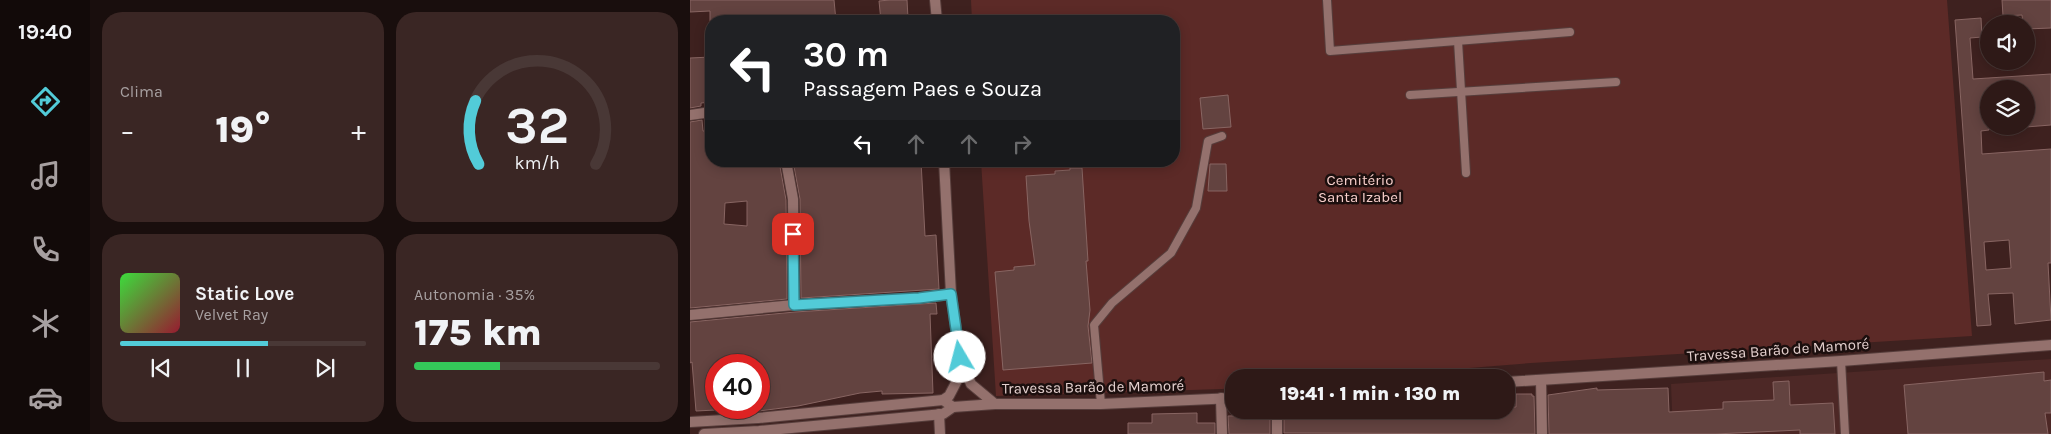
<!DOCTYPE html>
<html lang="pt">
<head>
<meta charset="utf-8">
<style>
  body { margin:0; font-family:Karla,sans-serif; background:#3a2624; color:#f1f3f6; height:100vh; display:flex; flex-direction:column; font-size:19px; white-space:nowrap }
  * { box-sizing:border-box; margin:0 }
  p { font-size:16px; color:#a7a0a1 }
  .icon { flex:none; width:28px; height:28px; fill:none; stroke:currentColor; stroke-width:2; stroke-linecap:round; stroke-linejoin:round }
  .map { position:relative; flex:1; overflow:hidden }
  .drawer { display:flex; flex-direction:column; gap:12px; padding:12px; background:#190e0d; width:600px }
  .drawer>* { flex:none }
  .banner { position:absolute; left:15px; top:15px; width:475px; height:152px; border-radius:20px; box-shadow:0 2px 12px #0003,0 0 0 1px #493836; background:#202124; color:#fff; overflow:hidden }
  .fabs { position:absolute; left:1290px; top:15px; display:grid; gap:10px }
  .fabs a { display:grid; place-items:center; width:55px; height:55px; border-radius:50%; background:#2e1917; box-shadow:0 2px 12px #0003,0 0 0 1px #493836; font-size:25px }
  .speed { position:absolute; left:15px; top:354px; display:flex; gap:10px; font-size:25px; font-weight:700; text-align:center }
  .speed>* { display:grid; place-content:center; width:65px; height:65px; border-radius:50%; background:#2e1917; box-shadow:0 2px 12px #0003,0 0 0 1px #493836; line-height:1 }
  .speed .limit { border:8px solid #d22; background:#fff; color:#111 }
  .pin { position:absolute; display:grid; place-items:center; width:42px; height:42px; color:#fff; margin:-21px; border-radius:10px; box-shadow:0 2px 8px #0006 }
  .me { position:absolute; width:55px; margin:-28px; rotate:352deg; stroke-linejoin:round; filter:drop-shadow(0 0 4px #0008) }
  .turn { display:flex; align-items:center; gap:18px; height:105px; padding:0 15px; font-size:22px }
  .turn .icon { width:65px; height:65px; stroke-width:2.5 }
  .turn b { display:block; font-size:35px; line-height:42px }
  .lanes { display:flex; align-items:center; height:48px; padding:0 15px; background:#0003; justify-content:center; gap:25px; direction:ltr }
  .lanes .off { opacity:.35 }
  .big { font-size:38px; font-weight:800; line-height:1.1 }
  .drawer .widget { flex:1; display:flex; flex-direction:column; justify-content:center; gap:8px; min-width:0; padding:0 18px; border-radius:20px; background:#3a2624 }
  .drawer .dial { align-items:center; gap:0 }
  .dial svg { height:130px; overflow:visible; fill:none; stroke:#493836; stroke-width:7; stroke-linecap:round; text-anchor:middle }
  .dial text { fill:#f1f3f6; stroke:none }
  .song { display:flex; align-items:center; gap:15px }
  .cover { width:60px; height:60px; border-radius:8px; background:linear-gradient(135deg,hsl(120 70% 55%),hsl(350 70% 35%)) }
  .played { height:5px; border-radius:2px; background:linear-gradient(90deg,#52cbd8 60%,#493836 60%) }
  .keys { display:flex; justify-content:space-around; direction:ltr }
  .heat { display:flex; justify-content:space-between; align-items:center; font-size:28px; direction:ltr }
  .charge { height:8px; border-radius:4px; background:linear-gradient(90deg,#34c759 35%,#493836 0) }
  .drawer .tiles { flex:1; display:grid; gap:12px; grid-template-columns:repeat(2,1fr) }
  .trip { position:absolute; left:535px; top:369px; width:290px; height:50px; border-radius:20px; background:#2e1917; box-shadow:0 2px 12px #0003,0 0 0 1px #493836; font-weight:800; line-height:50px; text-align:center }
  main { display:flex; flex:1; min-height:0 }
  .menu { display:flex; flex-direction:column; width:90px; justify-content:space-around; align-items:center; background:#120a09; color:#a7a0a1 }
  .menu .icon { width:35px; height:35px }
  .menu .on { color:#52cbd8 }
  .menu b { font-size:22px; color:#f1f3f6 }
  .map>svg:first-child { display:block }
</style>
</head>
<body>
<main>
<nav class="menu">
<b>19:40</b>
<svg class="icon on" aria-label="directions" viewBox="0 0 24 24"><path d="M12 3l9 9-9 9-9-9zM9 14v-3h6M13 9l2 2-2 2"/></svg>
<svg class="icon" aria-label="music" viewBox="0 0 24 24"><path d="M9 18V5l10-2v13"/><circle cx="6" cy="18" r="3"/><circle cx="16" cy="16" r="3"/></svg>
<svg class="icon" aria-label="phone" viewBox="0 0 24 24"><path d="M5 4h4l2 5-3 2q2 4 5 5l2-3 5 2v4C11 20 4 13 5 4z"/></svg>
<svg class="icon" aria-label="climate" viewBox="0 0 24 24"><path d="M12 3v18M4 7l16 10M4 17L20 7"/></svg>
<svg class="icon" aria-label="car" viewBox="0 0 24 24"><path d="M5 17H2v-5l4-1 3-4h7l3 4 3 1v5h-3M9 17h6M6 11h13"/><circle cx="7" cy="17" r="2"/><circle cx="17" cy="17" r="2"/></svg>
</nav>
<section class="drawer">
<div class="tiles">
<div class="widget"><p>Clima</p>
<div class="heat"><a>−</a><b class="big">19°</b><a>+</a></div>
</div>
<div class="widget dial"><svg viewBox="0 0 100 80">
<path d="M14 69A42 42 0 1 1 86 69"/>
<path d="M14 69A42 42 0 0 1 12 30" stroke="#52cbd8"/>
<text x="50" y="56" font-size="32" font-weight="700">32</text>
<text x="50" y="72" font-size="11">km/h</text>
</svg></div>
<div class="widget">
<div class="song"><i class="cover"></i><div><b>Static Love</b><p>Velvet Ray</p></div></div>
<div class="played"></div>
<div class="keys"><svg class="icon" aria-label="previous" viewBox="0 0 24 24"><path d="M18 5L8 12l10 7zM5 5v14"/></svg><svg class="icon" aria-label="pause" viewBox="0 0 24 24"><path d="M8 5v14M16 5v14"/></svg><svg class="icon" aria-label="next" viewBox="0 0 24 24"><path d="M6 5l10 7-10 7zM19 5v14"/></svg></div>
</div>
<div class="widget"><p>Autonomia · 35%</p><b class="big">175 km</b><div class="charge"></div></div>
</div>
</section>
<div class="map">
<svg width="1361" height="434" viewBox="0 0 1361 434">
  <rect width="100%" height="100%" fill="#3e211f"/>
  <!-- built -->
  <path fill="#4d2826" d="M1361 359V434H983L981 384Z"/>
  <!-- green -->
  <path fill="#5c2a27" d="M281 0H1257L1282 336 841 363 666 377 544 378V388L532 389 306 396 291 161H484V21H282Z"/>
  <!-- building -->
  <g fill="#634340" stroke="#886562" fill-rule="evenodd">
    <path d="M0 0H144L146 21H118V18L91 21H20V11L0 12Z"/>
    <path d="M200 0H217L218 18 191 21 189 1Z"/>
    <path d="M1312 0H1361V28L1336 29V24H1333L1332 15 1313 16Z"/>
    <path d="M1291 18 1292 37 1280 38 1283 79 1361 74V125L1336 127V89H1299V130L1291 131 1292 154 1361 149V263H1358L1361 320 1325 324 1323 293 1298 294 1301 325 1287 326 1265 20ZM1319 240 1321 268 1296 270 1294 242Z"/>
    <path d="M21 57V72H19L21 102 11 103V106L0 108V58Z"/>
    <path d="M538 95 541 127 513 129 510 98Z"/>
    <path d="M12 120 13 131H21V161H89L96 200 97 299 0 308V122ZM57 201V226L34 224 35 203Z"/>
    <path d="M103 161H231L235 236 246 235 249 289 111 298 110 199Z"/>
    <path d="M520 164H536L537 191H518Z"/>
    <path d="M380 168H392L398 261H396L400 310 398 326 402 363 313 370 305 272 324 270V267L345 265 339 221 336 176 365 174V171L380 170Z"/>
    <path d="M246 303 247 314H240L243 393 192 394V391L170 393 108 406 69 411V365H24L26 410 6 411 2 362 0 363V322L105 312Z"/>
    <path d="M1354 372V381L1361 380V413H1355L1358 434H1218L1214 385Z"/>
    <path d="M1099 381 1100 405 1143 403 1145 434H1110V430L1025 434H859L858 395 907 388V390L978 388 979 412 1033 409V402L1084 400 1083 382Z"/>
    <path d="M826 394H842V396H844L845 434 594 433V415H596V412L651 413V410H816V407H826Z"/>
    <path d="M507 413V423H525V434H438V423H462V414Z"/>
    <path d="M580 415V434H539L538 416Z"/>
  </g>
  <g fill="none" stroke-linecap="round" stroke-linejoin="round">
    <defs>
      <g id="service">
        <path d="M637 0 640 51 880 32"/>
        <path d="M768 41 776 173"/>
        <path d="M720 95 926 82"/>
        <path d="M1151 361 1155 434"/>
        <path d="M411 404 404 325 422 303 481 253 506 208 518 141 532 136"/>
      </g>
      <g id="minor">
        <path d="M0 115 21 112"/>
        <path d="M96 161 103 199 104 305"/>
        <path d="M0 315 104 305 229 298 261 294"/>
        <path d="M851 380 852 434"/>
        <path d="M531 398 532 434"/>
        <path d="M249 414 250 434"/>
        <path d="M0 422 68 418 253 400 263 407 253 414 69 431 14 434"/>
        <path d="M587 434V410"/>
      </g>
      <g id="tertiary">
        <path d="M245 0 247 21"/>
        <path d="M272 363 281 384 305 404"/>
        <path d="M816 382 1151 361 1361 345"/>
        <path d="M253 400 259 396 270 375V357L261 294 254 161"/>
        <path d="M263 407 305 404H411L544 398"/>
      </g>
    </defs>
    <!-- service casing -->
    <use href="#service" stroke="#563d3b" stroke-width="10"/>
    <!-- minor casing -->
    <use href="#minor" stroke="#563d3b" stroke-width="12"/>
    <!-- tertiary casing -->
    <use href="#tertiary" stroke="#563d3b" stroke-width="12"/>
    <!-- service -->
    <use href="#service" stroke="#94716d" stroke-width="8"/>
    <!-- minor -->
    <use href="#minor" stroke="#94716d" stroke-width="10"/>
    <!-- tertiary -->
    <use href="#tertiary" stroke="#94716d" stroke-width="10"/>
  </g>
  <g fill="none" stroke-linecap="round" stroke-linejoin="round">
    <defs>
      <path id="route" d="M103 234 104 305 229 298 261 294 270 357"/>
    </defs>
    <!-- route casing -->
    <use href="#route" stroke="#35848c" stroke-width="12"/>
    <!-- route -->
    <use href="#route" stroke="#52cbd8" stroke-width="9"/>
  </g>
  <g text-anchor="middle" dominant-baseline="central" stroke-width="5" stroke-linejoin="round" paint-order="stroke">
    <!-- park labels -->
    <g font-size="15" fill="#f8cfcb" stroke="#1c0f0e">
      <text x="670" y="180">Cemitério<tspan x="670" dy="17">Santa Izabel</tspan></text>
    </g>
    <!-- street labels -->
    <g font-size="15" fill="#e4d0ce" stroke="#1c0f0e">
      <text transform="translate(1088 350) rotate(-4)">Travessa Barão de Mamoré</text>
      <text transform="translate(403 387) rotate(-1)">Travessa Barão de Mamoré</text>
    </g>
  </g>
</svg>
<div class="fabs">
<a><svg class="icon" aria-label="sound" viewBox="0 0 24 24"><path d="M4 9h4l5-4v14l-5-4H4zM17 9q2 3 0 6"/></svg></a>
<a><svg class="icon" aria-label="layers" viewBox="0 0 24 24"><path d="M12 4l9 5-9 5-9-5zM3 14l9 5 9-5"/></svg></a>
</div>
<div class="speed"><div class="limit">40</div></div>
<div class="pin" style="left:103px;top:234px;background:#d93025"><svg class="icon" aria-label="arrive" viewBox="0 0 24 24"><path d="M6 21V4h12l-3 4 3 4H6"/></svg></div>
<svg class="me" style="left:270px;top:357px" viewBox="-20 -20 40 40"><circle r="19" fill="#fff"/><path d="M0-13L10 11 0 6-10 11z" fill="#52cbd8"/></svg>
<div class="trip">19:41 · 1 min · 130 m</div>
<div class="banner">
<div class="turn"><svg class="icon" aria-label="left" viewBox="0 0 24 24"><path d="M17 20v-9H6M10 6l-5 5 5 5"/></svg><div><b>30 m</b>Passagem Paes e Souza</div></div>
<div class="lanes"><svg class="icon" aria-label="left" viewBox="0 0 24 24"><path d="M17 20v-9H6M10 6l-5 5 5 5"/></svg><svg class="icon off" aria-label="ahead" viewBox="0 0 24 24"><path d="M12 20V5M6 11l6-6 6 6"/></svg><svg class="icon off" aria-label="ahead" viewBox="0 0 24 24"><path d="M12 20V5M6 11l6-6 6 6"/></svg><svg class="icon off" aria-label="right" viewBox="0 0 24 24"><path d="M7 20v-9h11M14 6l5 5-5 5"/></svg></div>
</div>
</div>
</main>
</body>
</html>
